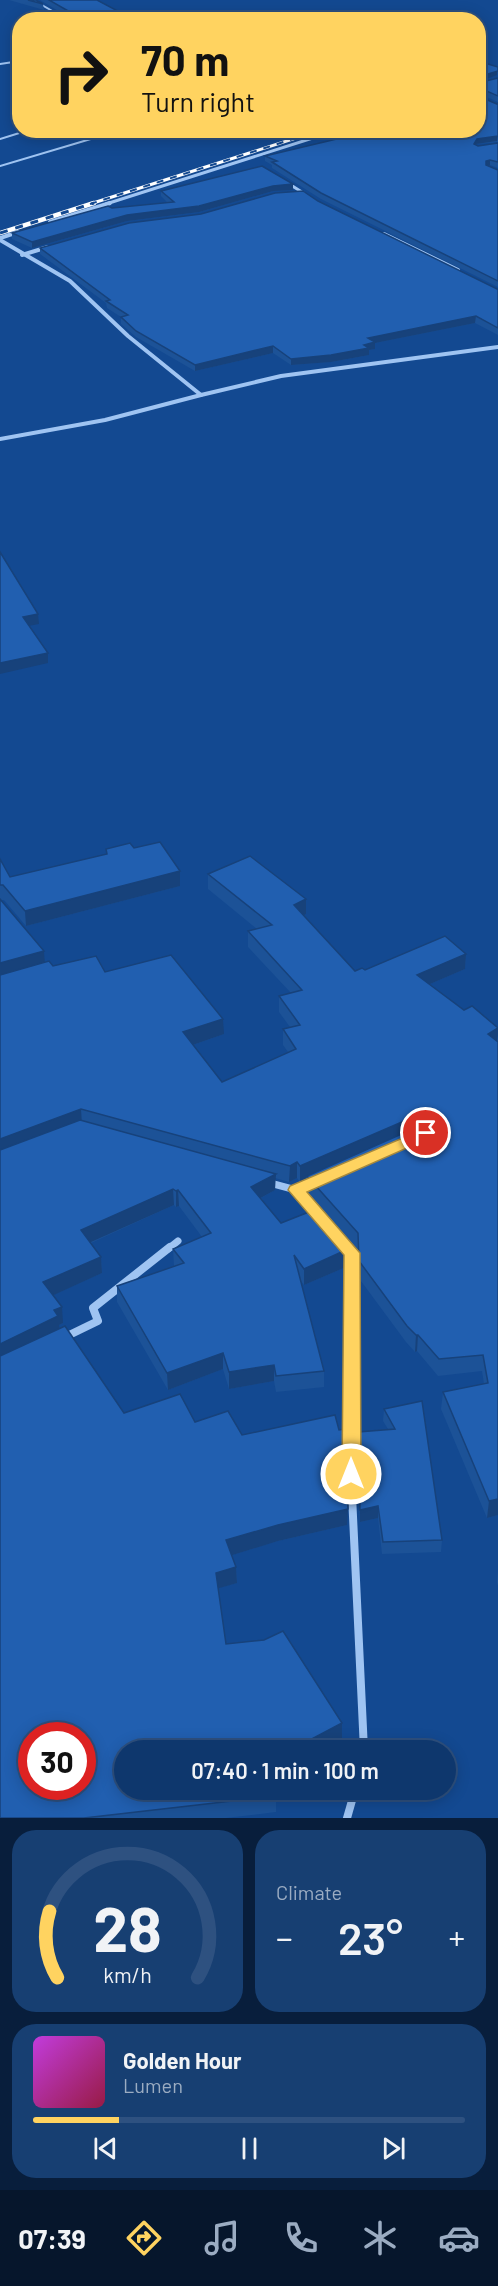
<!DOCTYPE html>
<html lang="en">
<head>
<meta charset="utf-8">
<style>
  body { margin:0; font-family:Barlow,sans-serif; background:#173f72; color:#f1f3f6; height:100vh; display:flex; flex-direction:column; font-size:22px; white-space:nowrap }
  * { box-sizing:border-box; margin:0 }
  p { font-size:20px; color:#9bacc2 }
  .icon { flex:none; width:33px; height:33px; fill:none; stroke:currentColor; stroke-width:2; stroke-linecap:round; stroke-linejoin:round }
  .map { position:relative; height:1818px; overflow:hidden }
  .sheet { display:flex; flex-direction:column; gap:12px; padding:12px; background:#081e3c; flex:1 }
  .sheet>* { flex:none }
  .guide { position:absolute; left:12px; top:12px; width:474px; height:126px; border-radius:24px; box-shadow:0 3px 15px #0003,0 0 0 2px #2e5180; background:#ffd360; color:#111; overflow:hidden }
  .speed { position:absolute; left:18px; top:1722px; display:flex; gap:12px; font-size:30px; font-weight:700; text-align:center }
  .speed>* { display:grid; place-content:center; width:78px; height:78px; border-radius:50%; background:#0e376d; box-shadow:0 3px 15px #0003,0 0 0 2px #2e5180; line-height:1 }
  .speed .limit { border:9px solid #d22; background:#fff; color:#111 }
  .pin { position:absolute; display:grid; place-items:center; width:51px; height:51px; color:#fff; margin:-26px; border:3px solid #fff; border-radius:50%; box-shadow:0 2px 6px #0007 }
  .me { position:absolute; width:66px; margin:-33px; rotate:0deg; stroke-linejoin:round; filter:drop-shadow(0 0 4px #0008) }
  .turn { display:flex; align-items:center; gap:21px; height:126px; padding:0 30px; font-size:27px }
  .turn .icon { width:78px; height:78px; stroke-width:2.5 }
  .turn b { display:block; font-size:42px; line-height:51px }
  .big { font-size:45px; font-weight:600; line-height:1.1 }
  .sheet .tile { flex:1; display:flex; flex-direction:column; justify-content:center; gap:9px; min-width:0; padding:0 21px; border-radius:24px; background:#173f72 }
  .sheet .dial { align-items:center; gap:0 }
  .dial svg { height:156px; overflow:visible; fill:none; stroke:#2e5180; stroke-width:7; stroke-linecap:round; text-anchor:middle }
  .dial text { fill:#f1f3f6; stroke:none }
  .song { display:flex; align-items:center; gap:18px }
  .cover { width:72px; height:72px; border-radius:9px; background:linear-gradient(135deg,hsl(290 70% 55%),hsl(340 70% 35%)) }
  .played { height:6px; border-radius:3px; background:linear-gradient(90deg,#ffd360 20%,#2e5180 20%) }
  .keys { display:flex; justify-content:space-around; direction:ltr }
  .heat { display:flex; justify-content:space-between; align-items:center; font-size:33px; direction:ltr }
  .sheet .tiles { flex:1; display:grid; gap:12px; grid-template-columns:1fr 1fr }
  .tile:last-child { grid-column:span 2 }
  .trip { position:absolute; left:114px; top:1740px; width:342px; height:60px; border-radius:30px; background:#0e376d; box-shadow:0 3px 15px #0003,0 0 0 2px #2e5180; font-weight:600; line-height:60px; text-align:center }
  .tabs { display:flex; height:96px; justify-content:space-around; align-items:center; background:#06162c; color:#9bacc2 }
  .tabs .icon { width:42px; height:42px }
  .tabs .selected { color:#ffd360 }
  .tabs b { font-size:27px; color:#f1f3f6 }
  .map>svg:first-child { display:block }
</style>
</head>
<body>
<div class="map">
<svg width="498" height="1818" viewBox="0 0 498 1818">
  <rect width="100%" height="100%" fill="#134991"/>
  <g fill="none" stroke-linecap="round" stroke-linejoin="round">
    <!-- service -->
    <g stroke="#9fc4f2" stroke-width="2">
      <path d="M33 0 68 20"/>
      <path d="M0 64 20 61"/>
      <path d="M172 130 196 135"/>
      <path d="M0 139 29 130"/>
      <path d="M0 166 121 130"/>
    </g>
    <!-- minor-far3 -->
    <g stroke="#9fc4f2" stroke-width="3">
      <path d="M286 182 305 194"/>
      <path d="M106 204 338 130"/>
    </g>
    <!-- minor-far2 -->
    <g stroke="#9fc4f2" stroke-width="4">
      <path d="M50 222 110 203"/>
      <path d="M384 234 458 270"/>
      <path d="M0 238 18 232"/>
      <path d="M0 240 70 281 128 336 201 395 281 376 498 347"/>
      <path d="M22 255 48 247"/>
      <path d="M0 439 105 420 201 395"/>
    </g>
    <!-- minor-far1 -->
    <g stroke="#9fc4f2" stroke-width="7">
      <path d="M270 1183 296 1190"/>
      <path d="M312 1183 296 1190 317 1214"/>
      <path d="M342 1242 348 1249"/>
      <path d="M168 1249 178 1241"/>
    </g>
    <!-- minor -->
    <g stroke="#9fc4f2" stroke-width="8">
      <path d="M347 1247 352 1253 351 1474 364 1750"/>
      <path d="M63 1338 98 1321 93 1308 170 1247"/>
      <path d="M347 1818 355 1790"/>
    </g>
    <defs>
      <path id="rail-far1" d="M90 204 321 130"/>
      <path id="rail" d="M0 233 94 203"/>
    </defs>
    <!-- rail-far1 casing -->
    <use href="#rail-far1" stroke="#fff" stroke-width="3"/>
    <!-- rail casing -->
    <use href="#rail" stroke="#fff" stroke-width="4.5"/>
    <!-- rail-far1 -->
    <use href="#rail-far1" stroke="#134991" stroke-width="2" stroke-dasharray="7" stroke-linecap="butt"/>
    <!-- rail -->
    <use href="#rail" stroke="#134991" stroke-width="3" stroke-dasharray="8" stroke-linecap="butt"/>
  </g>
  <!-- wall -->
  <g fill="#1c5297">
    <path d="M9 0H36L43 4 44 10Z"/>
    <path d="M40 0H97L131 20H77L70 18Z"/>
    <path d="M498 78V102L480 94 479 83Z"/>
    <path d="M498 103V142L476 144V145L478 146 498 143V168L490 165 488 166 498 170V287L321 199 272 168V165L265 161V156L350 136 346 133V130H478Z"/>
    <path d="M293 190 273 191 199 212 127 221 32 248 12 239V233L112 208 168 203 161 196V191Z"/>
    <path d="M318 201 497 289H498V335L475 323 375 343V349L369 350V355L331 362 291 365 273 353 195 371 136 337 121 324V317L107 308 106 303 40 254V248Z"/>
    <path d="M134 848 180 886 26 926 4 900H1L44 962 53 966 105 972 224 1034 193 1045 222 1082 288 1052 283 1045V1029L290 1027 279 1012V996L291 993 248 947V931L257 929 208 889V874L306 899V914L304 915 355 971 466 954 465 969 430 984 464 1010 498 1028V1515L487 1518 441 1409 443 1392 484 1384 482 1371 438 1376 417 1351 415 1352 406 1342 358 1277 357 1249 306 1192V1179L300 1182 297 1178 289 1182 275 1178V1190L261 1198 281 1223 346 1267 304 1285 301 1281 324 1371V1387L276 1392 274 1381 229 1389 223 1369 168 1390 117 1302V1286L174 1266 173 1249 202 1237 179 1206 176 1207 174 1205 91 1243 101 1257 102 1273 53 1295 63 1323 59 1325V1329L124 1413 195 1422 242 1435 347 1525 278 1541 232 1555 236 1567 237 1583 218 1588 226 1644 342 1740 321 1750H124L276 1796V1812L226 1818H0V859L10 877Z"/>
    <path d="M422 1401 442 1540 441 1552 382 1554 378 1518 360 1522 358 1444V1432L388 1429 383 1421 384 1409Z"/>
    <path d="M498 1569V1586L497 1582Z"/>
  </g>
  <!-- shaded-wall -->
  <g fill="#17427b">
    <path d="M497 70V75L478 82V77Z"/>
    <path d="M498 136 497 141 476 144 474 150V144L477 139Z"/>
    <path d="M490 160V165L486 167V161Z"/>
    <path d="M293 184V190L273 191 199 212 127 221 32 248V242L127 215 273 186Z"/>
    <path d="M476 316 475 323 375 343V349L369 350V355L331 362 291 365V359L364 345 368 338Z"/>
    <path d="M273 346V353L195 371V365Z"/>
    <path d="M38 614 39 624 23 627V617Z"/>
    <path d="M48 653V663L0 674V663Z"/>
    <path d="M180 871V886L26 926 25 911Z"/>
    <path d="M306 899V914L294 920V905Z"/>
    <path d="M44 951 45 966 0 979V963Z"/>
    <path d="M466 954 465 969 416 990 417 975Z"/>
    <path d="M223 1019 224 1034 184 1048 183 1032Z"/>
    <path d="M498 1028V1034L497 1044 488 1034Z"/>
    <path d="M81 1109 82 1125 0 1156V1139Z"/>
    <path d="M425 1112 424 1128 307 1176 306 1179 300 1182V1166Z"/>
    <path d="M297 1162V1178L289 1182 290 1166Z"/>
    <path d="M276 1174 275 1190 251 1203V1187Z"/>
    <path d="M173 1189 174 1205 82 1246 81 1230Z"/>
    <path d="M178 1190 179 1206 176 1207V1191Z"/>
    <path d="M346 1250V1267L304 1285V1269Z"/>
    <path d="M101 1257 102 1273 45 1299 43 1282Z"/>
    <path d="M62 1307 63 1323 59 1325 60 1332 0 1361V1344L54 1310Z"/>
    <path d="M416 1335H418L417 1351 415 1352Z"/>
    <path d="M223 1353V1369L168 1390 167 1373Z"/>
    <path d="M274 1365V1381L229 1389V1372Z"/>
    <path d="M498 1499V1515L487 1518 489 1501Z"/>
    <path d="M378 1506V1518L360 1522V1510Z"/>
    <path d="M348 1509 347 1525 278 1541 226 1557V1540L278 1525Z"/>
    <path d="M236 1567 237 1583 216 1589V1573Z"/>
    <path d="M342 1723V1740L321 1750H291Z"/>
  </g>
  <!-- building -->
  <g fill="#215fb0" stroke="#17427b" stroke-width="1.5" fill-rule="evenodd">
    <path d="M28 0H36L43 4Z"/>
    <path d="M49 0H97L131 18 130 20H96L70 12Z"/>
    <path d="M478 61 498 67V71L478 77Z"/>
    <path d="M498 78V96L480 88 478 89V83Z"/>
    <path d="M478 96 497 104 498 103V136L477 139 474 144 478 146 498 143V162L490 160 486 161V165L498 170V281L321 193 272 162 277 161 265 156 358 134 351 130H478Z"/>
    <path d="M262 166 293 184 273 186 199 206 127 215 32 242 12 233 108 206 112 208 174 202 161 191Z"/>
    <path d="M303 191 318 201 497 289H498V328L476 316 368 338 375 342 364 345 369 348 331 355 291 359 273 346 195 365 136 331 121 317 128 315 106 301 110 300 40 248 129 223 201 214 275 193Z"/>
    <path d="M0 552 38 614 23 617 48 653 0 663Z"/>
    <path d="M160 842 180 871 25 911 3 885H0V859L10 877 107 854 106 849 130 843 134 848Z"/>
    <path d="M250 856 306 899 294 905 355 971 362 968 365 970 445 936 466 954 417 975 464 1010 472 1006 498 1028 488 1034 498 1042V1499L489 1501 443 1392 488 1383 483 1355 439 1359 418 1335H416L407 1326 359 1261 358 1233 307 1176 429 1122 433 1117 430 1112H425L300 1166 297 1162 290 1166 81 1109 0 1139V975L49 961 53 966 96 956 105 972 171 955 223 1019 183 1032 222 1082 296 1049 283 1029 300 1025 279 996 302 990 248 931 272 925 208 874Z"/>
    <path d="M0 899 44 951 0 963Z"/>
    <path d="M80 1120 276 1174 251 1187 281 1223 319 1208 346 1239V1250L304 1269 294 1255 324 1371 276 1376 274 1365 229 1372 223 1353 167 1373 117 1286 184 1263 173 1249 211 1233 178 1190 176 1191 173 1189 81 1230 101 1257 43 1282 62 1307 54 1310 58 1316 0 1344V1150Z"/>
    <path d="M65 1326 124 1413 180 1394 195 1422 228 1411 242 1435 335 1415 339 1430 345 1429 348 1509 278 1525 226 1540 236 1567 216 1573 226 1644 264 1640 283 1631 342 1723 291 1750H124V1790H275L276 1796 84 1818H0V1356ZM32 1736H82V1786H32Z"/>
    <path d="M422 1401 442 1540 383 1542 378 1506 360 1510 358 1432 395 1429 384 1409Z"/>
  </g>
  <!-- route -->
  <path fill="#ffd360" stroke="#a6893e" stroke-width="1.5" d="M426 1128 432 1129 434 1133 432 1137 307 1192 360 1253 361 1474 358 1480 351 1482 345 1480 342 1474 344 1255 288 1190 290 1186Z"/>
</svg>
<div class="speed"><div class="limit">30</div></div>
<div class="pin" style="left:426px;top:1133px;background:#d93025"><svg class="icon" aria-label="arrive" viewBox="0 0 24 24"><path d="M6 21V4h12l-3 4 3 4H6"/></svg></div>
<svg class="me" style="left:351px;top:1474px" viewBox="-20 -20 40 40"><circle r="17" fill="#ffd360" stroke="#fff" stroke-width="3"/><path d="M0-11L8 9 0 5-8 9z" fill="#fff"/></svg>
<div class="trip">07:40 · 1 min · 100 m</div>
<div class="guide">
<div class="turn"><svg class="icon" aria-label="right" viewBox="0 0 24 24"><path d="M7 20v-9h11M14 6l5 5-5 5"/></svg><div><b>70 m</b>Turn right</div></div>
</div>
</div>
<section class="sheet">
<div class="tiles">
<div class="tile dial"><svg viewBox="0 0 100 80">
<path d="M14 69A42 42 0 1 1 86 69"/>
<path d="M14 69A42 42 0 0 1 10 35" stroke="#ffd360"/>
<text x="50" y="56" font-size="32" font-weight="700">28</text>
<text x="50" y="72" font-size="11">km/h</text>
</svg></div>
<div class="tile"><p>Climate</p>
<div class="heat"><a>−</a><b class="big">23°</b><a>+</a></div>
</div>
<div class="tile">
<div class="song"><i class="cover"></i><div><b>Golden Hour</b><p>Lumen</p></div></div>
<div class="played"></div>
<div class="keys"><svg class="icon" aria-label="previous" viewBox="0 0 24 24"><path d="M18 5L8 12l10 7zM5 5v14"/></svg><svg class="icon" aria-label="pause" viewBox="0 0 24 24"><path d="M8 5v14M16 5v14"/></svg><svg class="icon" aria-label="next" viewBox="0 0 24 24"><path d="M6 5l10 7-10 7zM19 5v14"/></svg></div>
</div>
</div>
</section>
<nav class="tabs">
<b>07:39</b>
<svg class="icon selected" aria-label="directions" viewBox="0 0 24 24"><path d="M12 3l9 9-9 9-9-9zM9 14v-3h6M13 9l2 2-2 2"/></svg>
<svg class="icon" aria-label="music" viewBox="0 0 24 24"><path d="M9 18V5l10-2v13"/><circle cx="6" cy="18" r="3"/><circle cx="16" cy="16" r="3"/></svg>
<svg class="icon" aria-label="phone" viewBox="0 0 24 24"><path d="M5 4h4l2 5-3 2q2 4 5 5l2-3 5 2v4C11 20 4 13 5 4z"/></svg>
<svg class="icon" aria-label="climate" viewBox="0 0 24 24"><path d="M12 3v18M4 7l16 10M4 17L20 7"/></svg>
<svg class="icon" aria-label="car" viewBox="0 0 24 24"><path d="M5 17H2v-5l4-1 3-4h7l3 4 3 1v5h-3M9 17h6M6 11h13"/><circle cx="7" cy="17" r="2"/><circle cx="17" cy="17" r="2"/></svg>
</nav>
</body>
</html>
